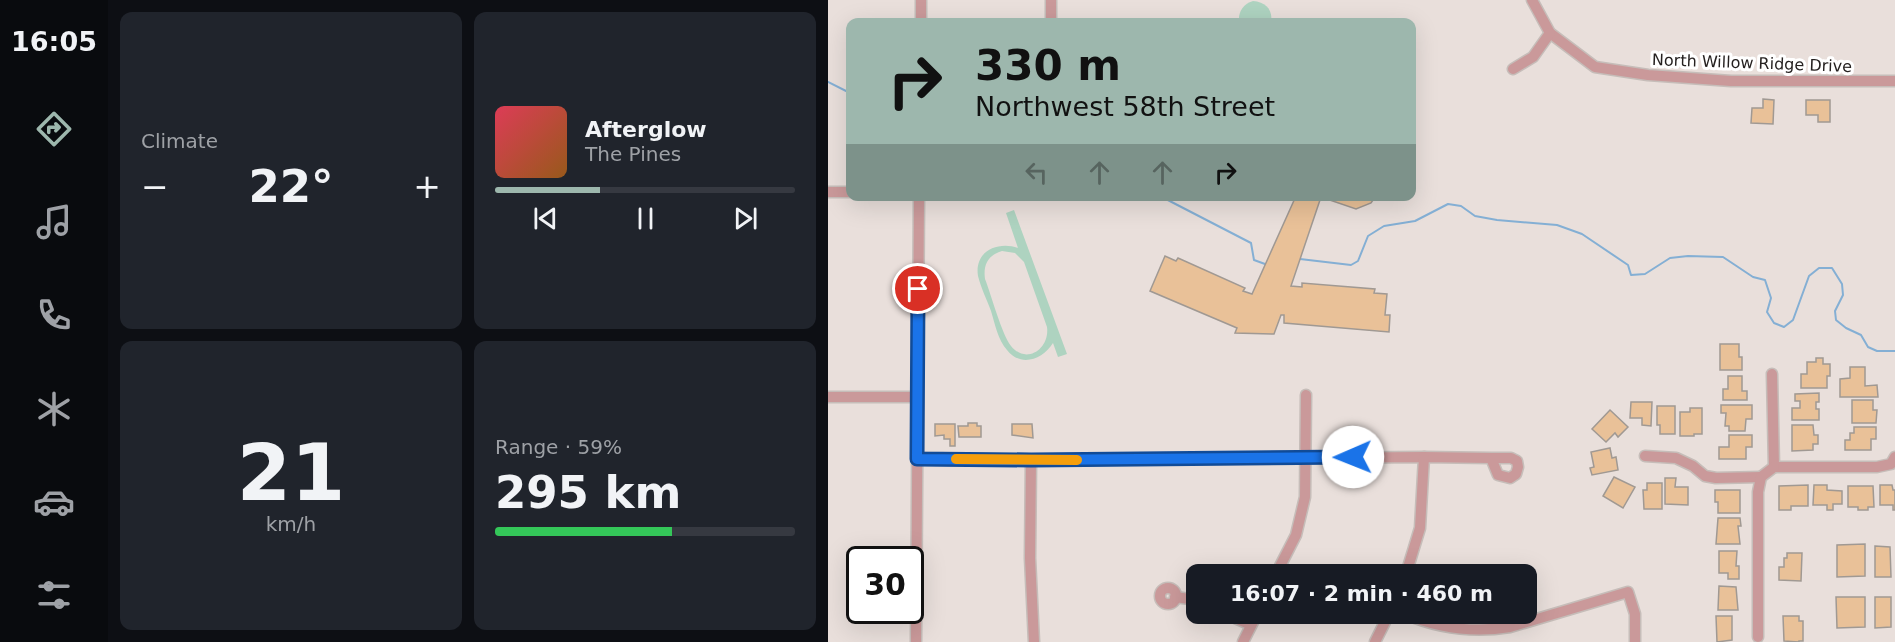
<!DOCTYPE html>
<html lang="en">
<head>
<meta charset="utf-8">
<style>
  body { margin:0; font-family:"DejaVu Sans",sans-serif; background:#20242c; color:#f1f3f6; height:100vh; display:flex; flex-direction:column; font-size:22px; white-space:nowrap }
  * { box-sizing:border-box; margin:0 }
  p { font-size:20px; color:#9ea1a6 }
  .icon { flex:none; width:33px; height:33px; fill:none; stroke:currentColor; stroke-width:2; stroke-linecap:round; stroke-linejoin:round }
  .map { position:relative; flex:1; overflow:hidden }
  .sheet { display:flex; flex-direction:column; gap:12px; padding:12px; background:#0d0f14; width:720px }
  .sheet>* { flex:none }
  .top-card { position:absolute; left:18px; top:18px; width:570px; height:183px; border-radius:12px; box-shadow:0 6px 24px #0002; background:#9db7ad; color:#111; overflow:hidden }
  .speed { position:absolute; left:18px; top:546px; display:flex; gap:12px; font-size:30px; font-weight:700; text-align:center }
  .speed>* { display:grid; place-content:center; width:78px; height:78px; border-radius:50%; background:#171b24; box-shadow:0 6px 24px #0002; line-height:1 }
  .speed .limit { border:3px solid #111; border-radius:9px; background:#fff; color:#111 }
  .pin { position:absolute; display:grid; place-items:center; width:51px; height:51px; color:#fff; margin:-26px; border:3px solid #fff; border-radius:50%; box-shadow:0 2px 6px #0007 }
  .me { position:absolute; width:66px; margin:-33px; rotate:269deg; stroke-linejoin:round; filter:drop-shadow(0 0 4px #0008) }
  .turn { display:flex; align-items:center; gap:21px; height:126px; padding:0 30px; font-size:27px }
  .turn .icon { width:78px; height:78px; stroke-width:2.5 }
  .turn b { display:block; font-size:42px; line-height:51px }
  .lanes { display:flex; align-items:center; height:57px; padding:0 30px; background:#0003; justify-content:center; gap:30px; direction:ltr }
  .lanes .off { opacity:.35 }
  .big { font-size:45px; font-weight:700; line-height:1.1 }
  .sheet .card { flex:1; display:flex; flex-direction:column; justify-content:center; gap:9px; min-width:0; padding:0 21px; border-radius:12px; background:#20242c }
  .sheet .dial { align-items:center; gap:0 }
  .dial b { font-size:78px; line-height:1 }
  .song { display:flex; align-items:center; gap:18px }
  .cover { width:72px; height:72px; border-radius:9px; background:linear-gradient(135deg,hsl(350 70% 55%),hsl(30 70% 35%)) }
  .played { height:6px; border-radius:3px; background:linear-gradient(90deg,#9db7ad 35%,#363941 35%) }
  .keys { display:flex; justify-content:space-around; direction:ltr }
  .heat { display:flex; justify-content:space-between; align-items:center; font-size:33px; direction:ltr }
  .charge { height:9px; border-radius:4px; background:linear-gradient(90deg,#34c759 59%,#363941 0) }
  .sheet .tiles { flex:1; display:grid; gap:12px; grid-template-columns:repeat(2,1fr) }
  .trip { position:absolute; left:358px; top:564px; width:351px; height:60px; border-radius:12px; background:#171b24; box-shadow:0 6px 24px #0002; font-weight:700; line-height:60px; text-align:center }
  main { display:flex; flex:1; min-height:0 }
  .menu { display:flex; flex-direction:column; width:108px; justify-content:space-around; align-items:center; background:#090b0e; color:#9ea1a6 }
  .menu .icon { width:42px; height:42px }
  .menu .on { color:#9db7ad }
  .menu b { font-size:27px; color:#f1f3f6 }
  .map>svg:first-child { display:block }
</style>
</head>
<body>
<main>
<nav class="menu">
<b>16:05</b>
<svg class="icon on" aria-label="directions" viewBox="0 0 24 24"><path d="M12 3l9 9-9 9-9-9zM9 14v-3h6M13 9l2 2-2 2"/></svg>
<svg class="icon" aria-label="music" viewBox="0 0 24 24"><path d="M9 18V5l10-2v13"/><circle cx="6" cy="18" r="3"/><circle cx="16" cy="16" r="3"/></svg>
<svg class="icon" aria-label="phone" viewBox="0 0 24 24"><path d="M5 4h4l2 5-3 2q2 4 5 5l2-3 5 2v4C11 20 4 13 5 4z"/></svg>
<svg class="icon" aria-label="climate" viewBox="0 0 24 24"><path d="M12 3v18M4 7l16 10M4 17L20 7"/></svg>
<svg class="icon" aria-label="car" viewBox="0 0 24 24"><path d="M5 17H2v-5l4-1 3-4h7l3 4 3 1v5h-3M9 17h6M6 11h13"/><circle cx="7" cy="17" r="2"/><circle cx="17" cy="17" r="2"/></svg>
<svg class="icon" aria-label="filters" viewBox="0 0 24 24"><path d="M4 7h16M4 17h16"/><circle cx="9" cy="7" r="2"/><circle cx="15" cy="17" r="2"/></svg>
</nav>
<section class="sheet">
<div class="tiles">
<div class="card"><p>Climate</p>
<div class="heat"><a>−</a><b class="big">22°</b><a>+</a></div>
</div>
<div class="card">
<div class="song"><i class="cover"></i><div><b>Afterglow</b><p>The Pines</p></div></div>
<div class="played"></div>
<div class="keys"><svg class="icon" aria-label="previous" viewBox="0 0 24 24"><path d="M18 5L8 12l10 7zM5 5v14"/></svg><svg class="icon" aria-label="pause" viewBox="0 0 24 24"><path d="M8 5v14M16 5v14"/></svg><svg class="icon" aria-label="next" viewBox="0 0 24 24"><path d="M6 5l10 7-10 7zM19 5v14"/></svg></div>
</div>
<div class="card dial"><b>21</b><p>km/h</p></div>
<div class="card"><p>Range · 59%</p><b class="big">295 km</b><div class="charge"></div></div>
</div>
</section>
<div class="map">
<svg width="1067" height="642" viewBox="0 0 1067 642">
  <rect width="100%" height="100%" fill="#e9dfdb"/>
  <!-- park -->
  <g fill="#aed3c0" fill-rule="evenodd">
    <path d="M425 1C438 2 445 10 443 22H411C410 12 415 4 425 1Z"/>
    <path d="M186 210 239 354 230 357 225 343C215 359 193 368 179 350 170 340 167 324 163 311 159 300 153 288 150 276 146 251 170 241 190 248L178 213ZM174 251 187 253 196 262 219 327C222 349 198 365 183 346 174 335 163 294 157 279 155 265 160 255 174 251Z"/>
  </g>
  <g fill="none" stroke-linecap="round" stroke-linejoin="round">
    <!-- stream -->
    <g stroke="#84afd4" stroke-width="2">
      <path d="M0 82 22 93"/>
      <path d="M332 196 423 243 426 260 437 264"/>
      <path d="M472 259 523 265 530 261 540 236 556 226 587 221 620 204 633 206 647 216 669 220 729 225 754 234 800 265 803 275 817 274 842 258 860 256 895 257 925 277 937 280 943 298 939 312 946 323 956 327 965 320 981 276 991 268H1004L1014 284 1015 295 1007 311 1008 320 1018 328 1033 335 1040 347 1049 351H1067"/>
    </g>
  </g>
  <!-- building -->
  <g fill="#e9c198" stroke="#a09993" stroke-width="1.5">
    <path d="M935 99 946 100 945 124 923 123 924 108H935Z"/>
    <path d="M978 100H1002V122H990V115H978Z"/>
    <path d="M468 196H548L543 203 528 209 493 197 463 286 474 287V283L547 289 546 293 559 294 557 315H562L561 332 456 323V315H453L446 334 407 333 409 328 322 291 337 256 348 261 350 258 417 288 415 291 424 294Z"/>
    <path d="M892 344H911V357H914V370H892Z"/>
    <path d="M988 358H995V364H1002V376H999V388H973V374H979V362H988Z"/>
    <path d="M1022 367H1037V386L1049 385 1050 397H1012V379L1022 378Z"/>
    <path d="M900 376H914V391H919V400H895V389H900Z"/>
    <path d="M991 393V402H988V409H991V420H964V408H972V401H967V394Z"/>
    <path d="M1024 400H1045V410H1049L1048 423H1024Z"/>
    <path d="M803 402H824L823 426 814 425V418H802Z"/>
    <path d="M893 405H924V419H918L917 431H901V426H897L898 413H893Z"/>
    <path d="M829 406H847V434H832V425H829Z"/>
    <path d="M862 408H874V434H866V436H852V412H862Z"/>
    <path d="M782 410 800 427 790 437 787 433 778 442 764 429Z"/>
    <path d="M140 423H149V426H153V437H131L130 426H140Z"/>
    <path d="M107 424H127V446H122V439H116V435L107 436Z"/>
    <path d="M184 424H204L205 438 184 435Z"/>
    <path d="M964 425H985L986 435H990V444H985V450L964 451Z"/>
    <path d="M1026 427H1048V439H1043V450H1017V440H1022V433H1026Z"/>
    <path d="M901 435H924V447H918V459H891V447H901Z"/>
    <path d="M782 448 784 458 788 457 790 470 764 475 762 468 766 467 763 452Z"/>
    <path d="M786 477 807 487 795 508 775 496Z"/>
    <path d="M837 478H848L847 487H860V505L837 504Z"/>
    <path d="M819 483H834V509H816L815 490H819Z"/>
    <path d="M980 485V506H963V510H951V486Z"/>
    <path d="M986 485H999V490L1014 491V504H1005V510H999V505H985Z"/>
    <path d="M1052 485H1064L1065 490H1067V510H1065V505H1052Z"/>
    <path d="M1020 486H1045L1046 507H1040V510H1030V507H1020Z"/>
    <path d="M887 490H912V513H890V502H887Z"/>
    <path d="M890 518H912L913 526H910L912 544H888Z"/>
    <path d="M1037 544V576L1009 577V545Z"/>
    <path d="M1047 546 1062 547 1063 577H1047Z"/>
    <path d="M891 551H909L908 566H911V579H900V573H891Z"/>
    <path d="M959 553H974L973 581 951 580V567H956V558H959Z"/>
    <path d="M891 586 908 587 910 610H890Z"/>
    <path d="M1008 597H1037V627L1009 628Z"/>
    <path d="M1047 597H1063V627L1047 628Z"/>
    <path d="M888 616H904V640L889 642Z"/>
    <path d="M955 616H971V621H975V641H971V642L956 641Z"/>
  </g>
  <g fill="none" stroke-linecap="round" stroke-linejoin="round">
    <defs>
      <g id="minor">
        <path d="M704 0 722 33 767 67 820 75 903 81H1067"/>
        <path d="M93 22V0"/>
        <path d="M223 22V0"/>
        <path d="M685 69 705 57 722 33"/>
        <path d="M0 192H22"/>
        <path d="M944 374 946 467"/>
        <path d="M0 397H89"/>
        <path d="M817 456 848 458 865 466 877 476 888 478 933 477"/>
        <path d="M89 458 203 460 596 457 663 458 670 475 682 478 688 474 690 467 689 461 683 458H663"/>
        <path d="M203 460 202 558 206 642"/>
        <path d="M946 467H1049L1063 464 1067 457"/>
        <path d="M448 574 468 535 477 497 478 395"/>
        <path d="M578 574 592 528 596 457"/>
        <circle cx="340" cy="596" r="8"/>
        <path d="M347 597 369 600"/>
        <path d="M398 614 423 625"/>
        <path d="M577 614C612 629 645 633 682 627L800 592 807 614V642"/>
        <path d="M930 637V492L933 477 946 467"/>
        <path d="M88 642 91 196"/>
        <path d="M415 642 429 614"/>
        <path d="M547 642 561 614"/>
      </g>
    </defs>
    <!-- minor casing -->
    <use href="#minor" stroke="#c6bdb9" stroke-width="13"/>
    <!-- minor -->
    <use href="#minor" stroke="#ca999a" stroke-width="10"/>
  </g>
  <g fill="none" stroke-linecap="round" stroke-linejoin="round">
    <defs>
      <path id="route" d="M90 289 89 459 203 460 525 457"/>
    </defs>
    <!-- route casing -->
    <use href="#route" stroke="#114b97" stroke-width="15"/>
    <!-- route -->
    <use href="#route" stroke="#1a73e8" stroke-width="10"/>
    <!-- slow -->
    <path stroke="#f59e0b" stroke-width="10" d="M128 459 249 460"/>
  </g>
  <g text-anchor="middle" dominant-baseline="central" stroke-width="6" stroke-linejoin="round" paint-order="stroke">
    <!-- street labels -->
    <g font-size="16" fill="#252120" stroke="#fff">
      <text transform="translate(924 63) rotate(2)">North Willow Ridge Drive</text>
    </g>
  </g>
</svg>
<div class="speed"><div class="limit">30</div></div>
<div class="pin" style="left:90px;top:289px;background:#d93025"><svg class="icon" aria-label="arrive" viewBox="0 0 24 24"><path d="M6 21V4h12l-3 4 3 4H6"/></svg></div>
<svg class="me" style="left:525px;top:457px" viewBox="-20 -20 40 40"><circle r="19" fill="#fff"/><path d="M0-13L10 11 0 6-10 11z" fill="#1a73e8"/></svg>
<div class="trip">16:07 · 2 min · 460 m</div>
<div class="top-card">
<div class="turn"><svg class="icon" aria-label="right" viewBox="0 0 24 24"><path d="M7 20v-9h11M14 6l5 5-5 5"/></svg><div><b>330 m</b>Northwest 58th Street</div></div>
<div class="lanes"><svg class="icon off" aria-label="left" viewBox="0 0 24 24"><path d="M17 20v-9H6M10 6l-5 5 5 5"/></svg><svg class="icon off" aria-label="ahead" viewBox="0 0 24 24"><path d="M12 20V5M6 11l6-6 6 6"/></svg><svg class="icon off" aria-label="ahead" viewBox="0 0 24 24"><path d="M12 20V5M6 11l6-6 6 6"/></svg><svg class="icon" aria-label="right" viewBox="0 0 24 24"><path d="M7 20v-9h11M14 6l5 5-5 5"/></svg></div>
</div>
</div>
</main>
</body>
</html>
